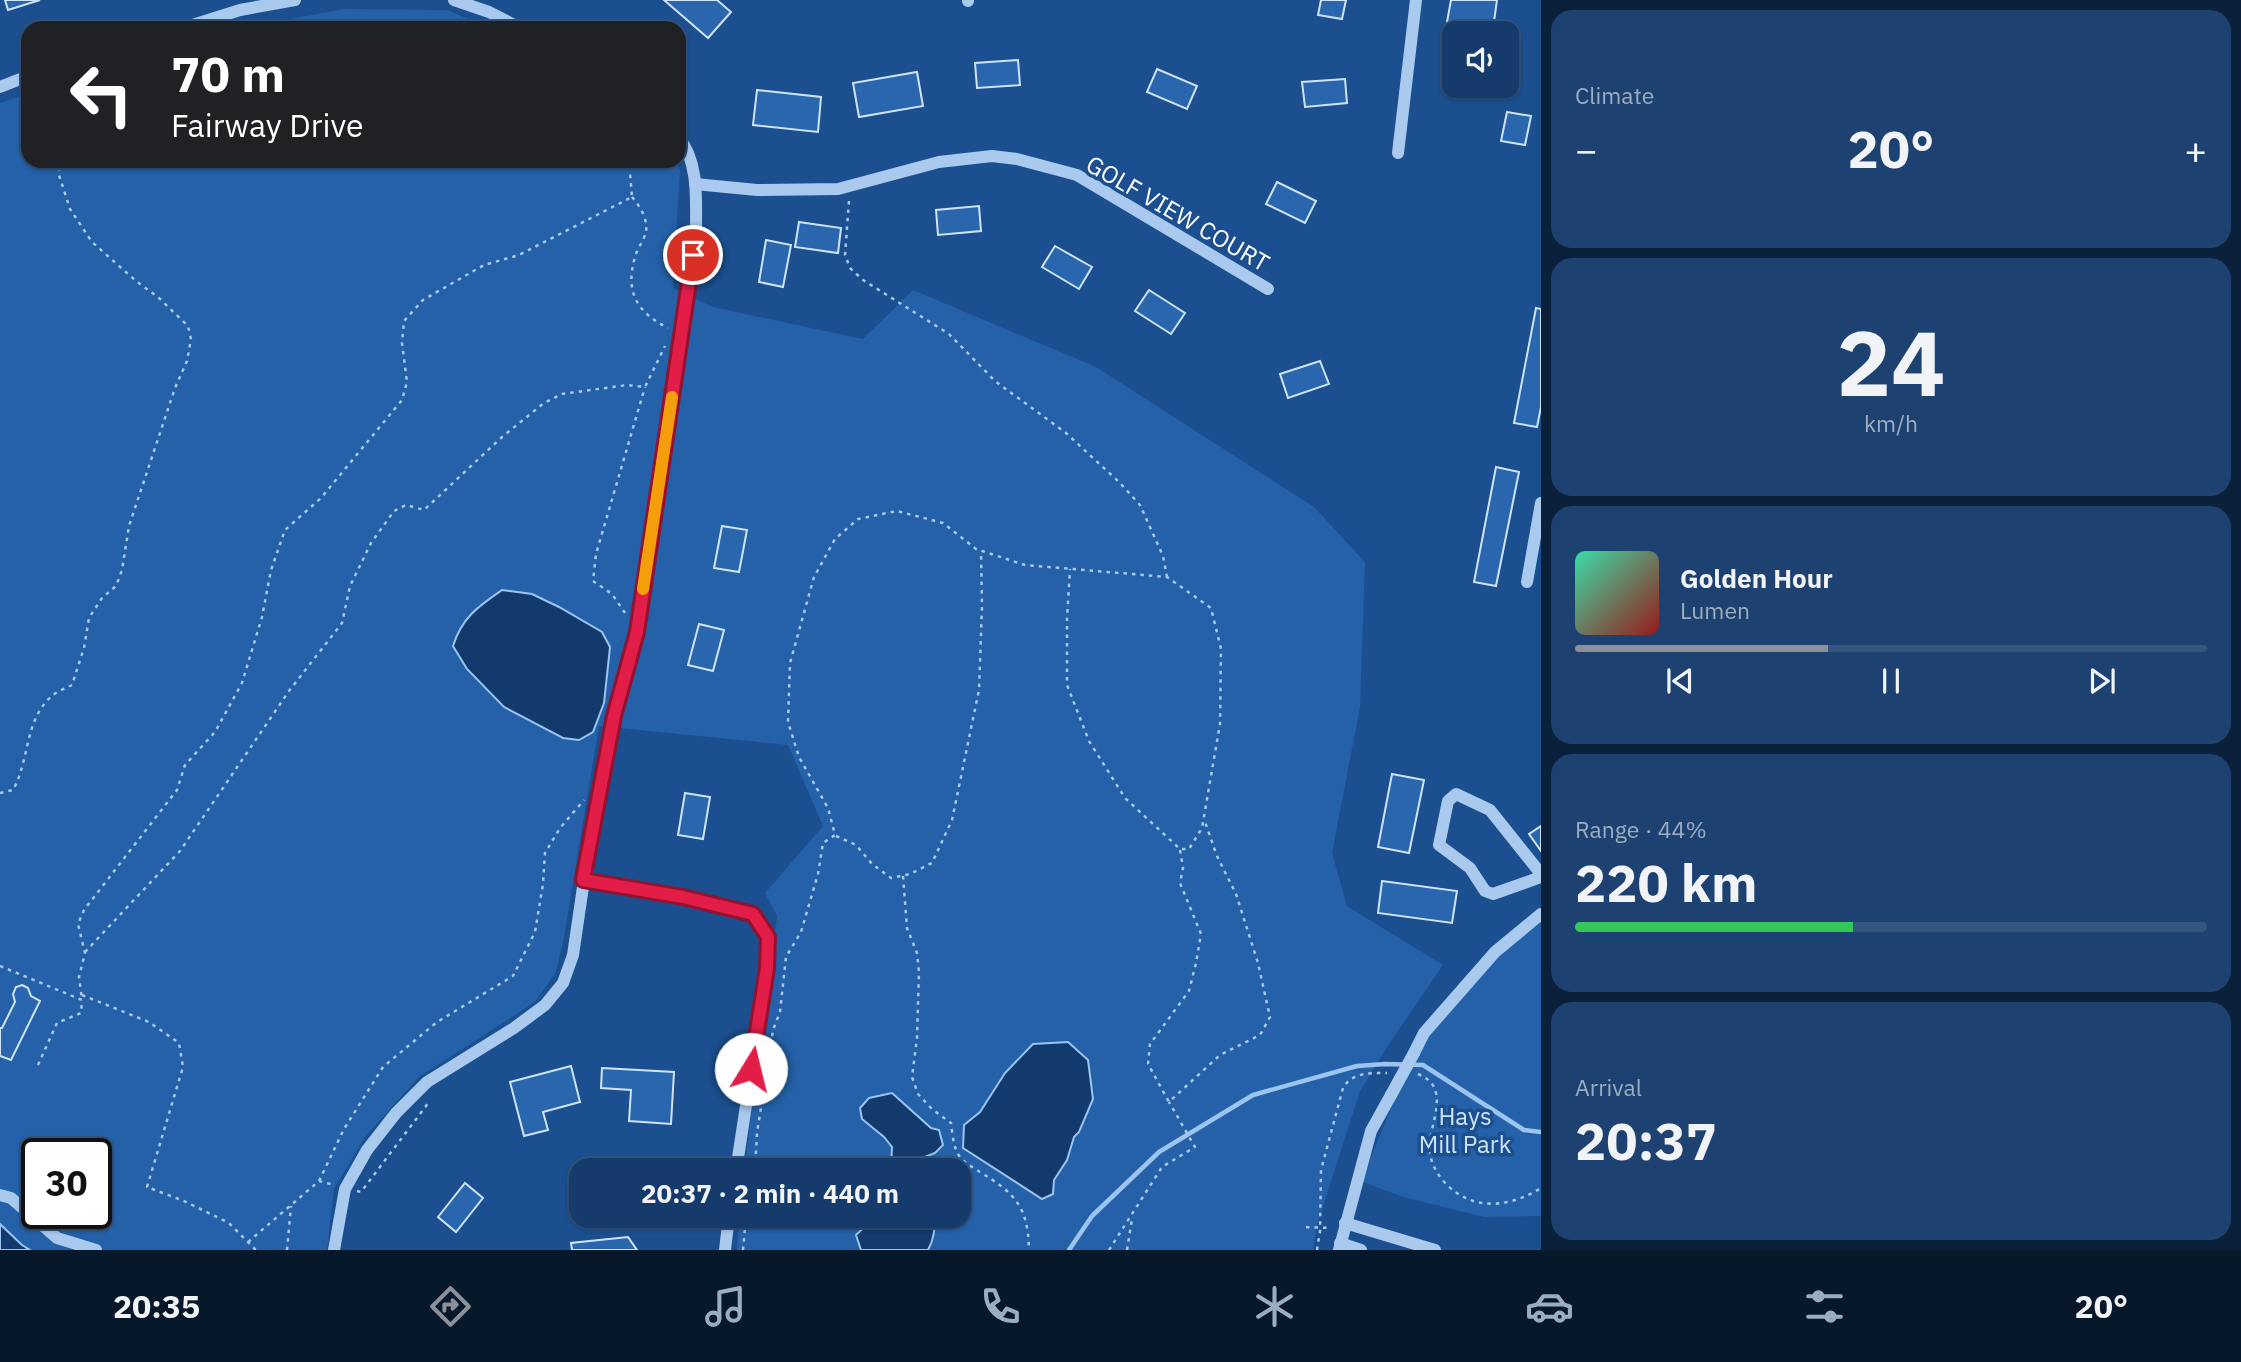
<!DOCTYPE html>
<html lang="en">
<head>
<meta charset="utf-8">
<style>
  body { margin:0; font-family:"IBM Plex Sans",sans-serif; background:#1d4271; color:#f1f3f6; height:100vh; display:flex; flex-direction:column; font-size:26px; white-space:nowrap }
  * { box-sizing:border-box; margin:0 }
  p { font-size:23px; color:#9dadc1 }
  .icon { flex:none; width:38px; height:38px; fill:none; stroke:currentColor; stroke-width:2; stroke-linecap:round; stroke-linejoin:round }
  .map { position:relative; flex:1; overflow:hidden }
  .details { display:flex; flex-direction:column; gap:10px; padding:10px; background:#0b203b; width:700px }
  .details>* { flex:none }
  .top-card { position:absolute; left:21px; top:21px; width:665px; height:147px; border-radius:21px; box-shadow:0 2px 5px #0004,0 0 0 2px #33557e; background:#202124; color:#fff; overflow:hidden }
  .fabs { position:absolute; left:1442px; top:21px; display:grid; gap:14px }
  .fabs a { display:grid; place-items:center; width:77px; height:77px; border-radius:14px; background:#143b6b; box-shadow:0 2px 5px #0004,0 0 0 2px #33557e; font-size:35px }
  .speed { position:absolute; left:21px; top:1138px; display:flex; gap:14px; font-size:35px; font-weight:700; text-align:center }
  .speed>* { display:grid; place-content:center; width:91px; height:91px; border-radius:50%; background:#143b6b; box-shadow:0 2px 5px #0004,0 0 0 2px #33557e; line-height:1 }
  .speed .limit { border:4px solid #111; border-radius:10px; background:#fff; color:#111 }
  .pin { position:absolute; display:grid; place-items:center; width:60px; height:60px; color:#fff; margin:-30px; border:4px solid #fff; border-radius:50%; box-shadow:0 2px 7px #0007 }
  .me { position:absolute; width:77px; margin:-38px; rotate:9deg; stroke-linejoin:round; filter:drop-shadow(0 0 5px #0008) }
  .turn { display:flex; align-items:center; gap:24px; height:147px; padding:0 35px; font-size:32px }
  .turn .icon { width:91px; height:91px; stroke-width:2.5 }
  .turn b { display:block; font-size:49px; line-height:60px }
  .big { font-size:52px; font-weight:700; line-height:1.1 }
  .details .card { flex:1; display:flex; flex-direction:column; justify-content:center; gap:10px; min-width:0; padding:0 24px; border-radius:21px; background:#1d4271 }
  .details .dial { align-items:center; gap:0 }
  .dial b { font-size:91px; line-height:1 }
  .song { display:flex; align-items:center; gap:21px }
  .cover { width:84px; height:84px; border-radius:10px; background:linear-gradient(135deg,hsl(160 70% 55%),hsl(0 70% 35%)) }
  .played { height:7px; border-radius:4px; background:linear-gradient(90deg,#8c9099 40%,#33557e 40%) }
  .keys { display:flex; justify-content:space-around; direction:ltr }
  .heat { display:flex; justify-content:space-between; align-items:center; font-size:38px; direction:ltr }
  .charge { height:10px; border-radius:5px; background:linear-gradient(90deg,#34c759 44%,#33557e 0) }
  .trip { position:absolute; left:569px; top:1158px; width:402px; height:70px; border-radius:21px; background:#143b6b; box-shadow:0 2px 5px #0004,0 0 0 2px #33557e; font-weight:700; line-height:70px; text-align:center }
  .tab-bar { display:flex; height:112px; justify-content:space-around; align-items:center; background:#08182b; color:#9dadc1 }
  .tab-bar .icon { width:49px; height:49px }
  .tab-bar .current { color:#8c9099 }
  .tab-bar b { font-size:32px; color:#f1f3f6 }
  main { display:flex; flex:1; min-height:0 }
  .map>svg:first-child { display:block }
</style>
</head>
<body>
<main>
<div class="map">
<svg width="1541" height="1250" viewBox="0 0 1541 1250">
  <rect width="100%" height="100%" fill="#1b4f8f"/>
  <!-- green -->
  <g fill="#2461a8" fill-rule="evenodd">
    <path d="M344 9 447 10 490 28H244Z"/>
    <path d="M28 93V161H675L680 170 673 288 713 307 863 339 913 290 1096 367 1314 507 1365 562 1360 707 1332 853 1347 906 1443 965 1391 1041 1360 1091 1317 1225 1313 1250H737L739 1216H959V1171H744L777 916 765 893 823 826 788 745 599 726 564 937 556 972 535 1002 419 1077 365 1137 334 1189 327 1250H0V103ZM37 1153H96V1213H37Z"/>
    <path d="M1541 919V1216L1484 1217 1403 1197 1363 1182 1370 1159 1394 1101 1435 1025 1493 959Z"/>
  </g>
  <!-- water -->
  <g fill="#123a6d" stroke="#9cc4f0" stroke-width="2">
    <path d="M502 590 532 594 559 607 602 632 610 647 604 703 593 732 579 740 563 738 504 707 467 669 453 646C462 617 479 606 502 590Z"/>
    <path d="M1068 1042 1088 1060 1093 1099 1079 1132 1074 1137 1067 1160 1054 1180 1053 1194 1042 1199 963 1148 964 1125 980 1112 1005 1073 1033 1044Z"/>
    <path d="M892 1093 931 1128 939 1130 943 1145 935 1153 922 1158 917 1171H891L892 1147 884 1137 862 1119 860 1108 869 1098Z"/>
    <path d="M876 1216H932C937 1226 933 1241 928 1250H861L856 1235Z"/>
    <path d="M0 1224 22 1245 30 1250H0Z"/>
  </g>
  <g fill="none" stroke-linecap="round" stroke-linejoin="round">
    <!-- stream -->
    <path stroke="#9cc4f0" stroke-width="4.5" d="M1069 1250 1092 1216 1159 1152 1253 1095 1357 1066 1385 1064 1423 1065 1524 1130 1541 1132"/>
  </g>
  <!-- building -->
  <g fill="#2a66ad" stroke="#cfe3fa" stroke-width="2">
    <path d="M5 0H40L8 10Z"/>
    <path d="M664 0H717L731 12 708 38Z"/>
    <path d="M1321 0H1346L1342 19 1318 15Z"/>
    <path d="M1451 0H1497L1493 29 1447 22Z"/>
    <path d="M1018 60 1020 85 977 88 975 63Z"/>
    <path d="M1157 69 1197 86 1187 109 1147 92Z"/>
    <path d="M917 72 923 106 859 117 853 83Z"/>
    <path d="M1345 79 1347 103 1305 107 1302 82Z"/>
    <path d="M757 90 821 97 818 132 753 125Z"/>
    <path d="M1507 112 1531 116 1525 145 1501 141Z"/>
    <path d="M1277 182 1316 201 1305 223 1266 204Z"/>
    <path d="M979 206 981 231 938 235 936 210Z"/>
    <path d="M799 222 841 228 838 253 795 247Z"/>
    <path d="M766 240 791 245 783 287 759 282Z"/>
    <path d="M1055 246 1092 267 1079 289 1042 267Z"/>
    <path d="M1149 290 1185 313 1171 334 1135 311Z"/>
    <path d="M1536 308 1541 309V407L1537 427 1514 423Z"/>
    <path d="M1320 361 1329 384 1288 398 1280 374Z"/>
    <path d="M1496 467 1519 472 1496 586 1474 582Z"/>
    <path d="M722 526 747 530 739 572 714 568Z"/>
    <path d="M699 624 724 630 713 671 688 665Z"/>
    <path d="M1392 774 1424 780 1409 853 1378 847Z"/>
    <path d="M685 793 710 797 703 839 678 835Z"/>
    <path d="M1541 826V851L1529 834Z"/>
    <path d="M1382 881 1457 891 1452 923 1378 913Z"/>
    <path d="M22 985 28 988 31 996 40 1001 11 1060 0 1056V1028H2L15 1002 13 994 16 987Z"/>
    <path d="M571 1066 580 1102 543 1112 548 1130 524 1136 510 1082Z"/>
    <path d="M602 1068 674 1072 671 1124 629 1121 631 1090 601 1088Z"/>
    <path d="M465 1183 483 1198 456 1232 438 1217Z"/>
    <path d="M628 1237 637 1250H572L571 1243Z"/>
  </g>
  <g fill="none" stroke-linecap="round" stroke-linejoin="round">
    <!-- path -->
    <g stroke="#a9c9ee" stroke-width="2.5" stroke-dasharray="3.5 5" stroke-linecap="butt">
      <path d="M632 197C640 206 648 219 646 232 644 240 637 249 635 257 625 291 636 312 668 328"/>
      <path d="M849 201 845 255 850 268 863 280 949 334 995 381 1066 433 1119 482 1140 505 1163 556 1167 577"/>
      <path d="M625 613 612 594 593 581 596 554 645 387"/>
      <path d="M0 793 13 790C30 760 24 719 53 695 58 691 66 688 72 685L84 648 89 618 102 598 116 586 122 570 129 526 175 388 187 361 191 339 188 326 159 298 136 281 92 242 70 209 59 175V161"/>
      <path d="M836 836 856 845 872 864 891 878 910 874 932 863 952 820 979 690 982 607 981 551"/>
      <path d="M1180 850 1183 868 1180 883 1201 934 1196 963 1189 991 1150 1044 1148 1064 1169 1102 1220 1055 1260 1035 1270 1017 1258 963 1236 894 1217 856 1205 822"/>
      <path d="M903 876 907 928 917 953 919 972 917 1038 912 1077 918 1094 932 1109 951 1123C952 1131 953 1142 956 1150 960 1161 971 1166 980 1172 1016 1194 1028 1207 1029 1250"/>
      <path d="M85 952 180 851 289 691 342 623 350 586 371 543 394 511 406 505 424 510 502 437 544 403 562 394 627 385 645 387 665 346"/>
      <path d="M0 966 82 1000 79 977 85 953 78 924 84 910 177 790 185 765 215 732 242 683 262 617 271 570 285 530 321 498 402 400 407 382 402 343 404 321 423 300 484 265 519 255 632 197 629 161"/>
      <path d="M82 995 149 1022 179 1043 183 1067 147 1187 184 1201 229 1223 256 1250"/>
      <path d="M38 1065 57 1023 81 1013 82 1000"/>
      <path d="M1418 1074C1427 1078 1434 1083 1436 1093 1440 1112 1428 1132 1430 1152 1431 1164 1438 1176 1447 1185 1475 1212 1510 1207 1541 1188"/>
      <path d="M755 1171 757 1133 773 1030 780 1012 786 957 801 932 818 874 823 843 835 835 828 808 799 757 788 722 790 663 814 577 835 539 858 519 897 511 943 523 976 549 1025 565 1167 577 1211 608 1221 649 1220 724 1202 828 1189 849H1180L1125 798 1089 741 1067 685V619L1070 569"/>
      <path d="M319 1181 344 1129 383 1067 437 1022 513 976 535 932 543 884 545 853 560 828 584 800"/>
      <path d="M357 1191 361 1192 429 1102"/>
      <path d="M1306 1227 1331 1228"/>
      <path d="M248 1242 319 1181 334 1185"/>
      <path d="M287 1250 291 1206"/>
      <path d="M743 1250 746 1216"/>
      <path d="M1109 1250 1162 1167 1195 1147 1169 1102"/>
      <path d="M1127 1250 1132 1219"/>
      <path d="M1317 1250 1320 1231 1321 1170 1343 1088C1352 1072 1371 1073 1387 1073"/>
    </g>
    <!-- minor -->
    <g stroke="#a9c9ee" stroke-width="12">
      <path d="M454 0 489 12 520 28"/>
      <path d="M968 1V0"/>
      <path d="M183 28 240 10 295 0"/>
      <path d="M0 87 28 76"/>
      <path d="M1398 153 1416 0"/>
      <path d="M695 184 757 190 838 189 939 162 992 156 1017 159 1077 175 1268 289"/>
      <path d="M1527 582 1541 503"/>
      <path d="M1541 874 1490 810 1456 794 1448 801 1439 845 1470 868 1485 891 1493 894 1541 877"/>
      <path d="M584 880 683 897 753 914 768 937 767 968 736 1171"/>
      <path d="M1414 1053 1424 1033 1495 952 1541 914"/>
      <path d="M0 1195 11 1198 57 1238 96 1250"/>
      <path d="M1345 1223 1435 1250"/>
      <path d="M1340 1243 1361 1250"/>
      <path d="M334 1250 345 1189 367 1150 396 1113 427 1082 514 1028 545 1005 563 983 573 955 584 880 614 716 637 632 696 230C696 200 699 162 679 138"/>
      <path d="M725 1250 729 1216"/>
      <path d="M1339 1250 1371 1131 1391 1095"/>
    </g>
    <!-- minor-bridge -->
    <path stroke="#a9c9ee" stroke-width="12" d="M1391 1095 1414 1053"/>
  </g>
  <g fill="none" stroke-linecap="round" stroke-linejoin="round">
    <defs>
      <path id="route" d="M693 255 637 632 614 716 583 880 683 897 753 914 768 937 767 968 751 1069"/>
    </defs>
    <!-- route casing -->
    <use href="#route" stroke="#92132f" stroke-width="18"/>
    <!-- route -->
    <use href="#route" stroke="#e11d48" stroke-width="12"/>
    <!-- slow -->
    <path stroke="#f59e0b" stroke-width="12" d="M643 589 672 397"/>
  </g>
  <g text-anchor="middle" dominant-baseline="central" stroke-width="7" stroke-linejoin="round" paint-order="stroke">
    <!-- street labels -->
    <g font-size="24" fill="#fff" stroke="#1b4f8f">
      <text transform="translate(1178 213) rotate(30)">GOLF VIEW COURT</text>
    </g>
    <!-- park labels -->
    <g font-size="24" fill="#cfe3fa" stroke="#1b4f8f">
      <text x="1465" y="1116">Hays<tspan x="1465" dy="28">Mill Park</tspan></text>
    </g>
  </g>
</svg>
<div class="fabs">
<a><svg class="icon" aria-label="sound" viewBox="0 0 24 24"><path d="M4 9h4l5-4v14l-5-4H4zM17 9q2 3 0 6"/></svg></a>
</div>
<div class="speed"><div class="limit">30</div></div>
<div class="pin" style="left:693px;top:255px;background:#d93025"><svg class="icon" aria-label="arrive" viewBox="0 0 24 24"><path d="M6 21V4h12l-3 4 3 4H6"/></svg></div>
<svg class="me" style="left:751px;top:1069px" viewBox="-20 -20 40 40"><circle r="19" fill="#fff"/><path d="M0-13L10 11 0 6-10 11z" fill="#e11d48"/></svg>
<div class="trip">20:37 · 2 min · 440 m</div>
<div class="top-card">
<div class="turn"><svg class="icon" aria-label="left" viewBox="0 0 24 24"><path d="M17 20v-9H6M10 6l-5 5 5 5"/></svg><div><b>70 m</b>Fairway Drive</div></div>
</div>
</div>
<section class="details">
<div class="card"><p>Climate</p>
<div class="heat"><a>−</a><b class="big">20°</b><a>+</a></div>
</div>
<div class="card dial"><b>24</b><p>km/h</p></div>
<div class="card">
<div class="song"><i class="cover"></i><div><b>Golden Hour</b><p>Lumen</p></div></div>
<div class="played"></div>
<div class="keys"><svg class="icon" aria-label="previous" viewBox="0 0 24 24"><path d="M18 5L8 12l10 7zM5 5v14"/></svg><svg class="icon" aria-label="pause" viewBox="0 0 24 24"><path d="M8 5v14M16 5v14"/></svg><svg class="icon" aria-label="next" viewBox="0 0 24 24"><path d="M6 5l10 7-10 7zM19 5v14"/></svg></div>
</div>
<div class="card"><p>Range · 44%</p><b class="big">220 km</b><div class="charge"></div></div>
<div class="card"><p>Arrival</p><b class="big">20:37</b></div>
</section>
</main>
<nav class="tab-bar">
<b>20:35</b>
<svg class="icon current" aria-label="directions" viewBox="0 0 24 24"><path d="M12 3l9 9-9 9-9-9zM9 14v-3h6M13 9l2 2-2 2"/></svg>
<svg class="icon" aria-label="music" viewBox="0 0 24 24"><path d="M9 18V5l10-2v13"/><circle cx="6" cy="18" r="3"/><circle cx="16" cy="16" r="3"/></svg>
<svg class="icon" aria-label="phone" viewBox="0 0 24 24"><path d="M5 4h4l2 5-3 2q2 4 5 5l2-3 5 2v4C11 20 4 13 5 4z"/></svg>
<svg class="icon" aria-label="climate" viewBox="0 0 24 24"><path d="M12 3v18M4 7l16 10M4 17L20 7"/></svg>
<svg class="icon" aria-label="car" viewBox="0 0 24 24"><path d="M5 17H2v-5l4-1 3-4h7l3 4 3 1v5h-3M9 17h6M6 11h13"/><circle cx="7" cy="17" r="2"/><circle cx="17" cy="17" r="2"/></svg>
<svg class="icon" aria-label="filters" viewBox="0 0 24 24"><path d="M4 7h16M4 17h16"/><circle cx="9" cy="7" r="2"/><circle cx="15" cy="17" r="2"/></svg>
<b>20°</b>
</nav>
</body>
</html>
